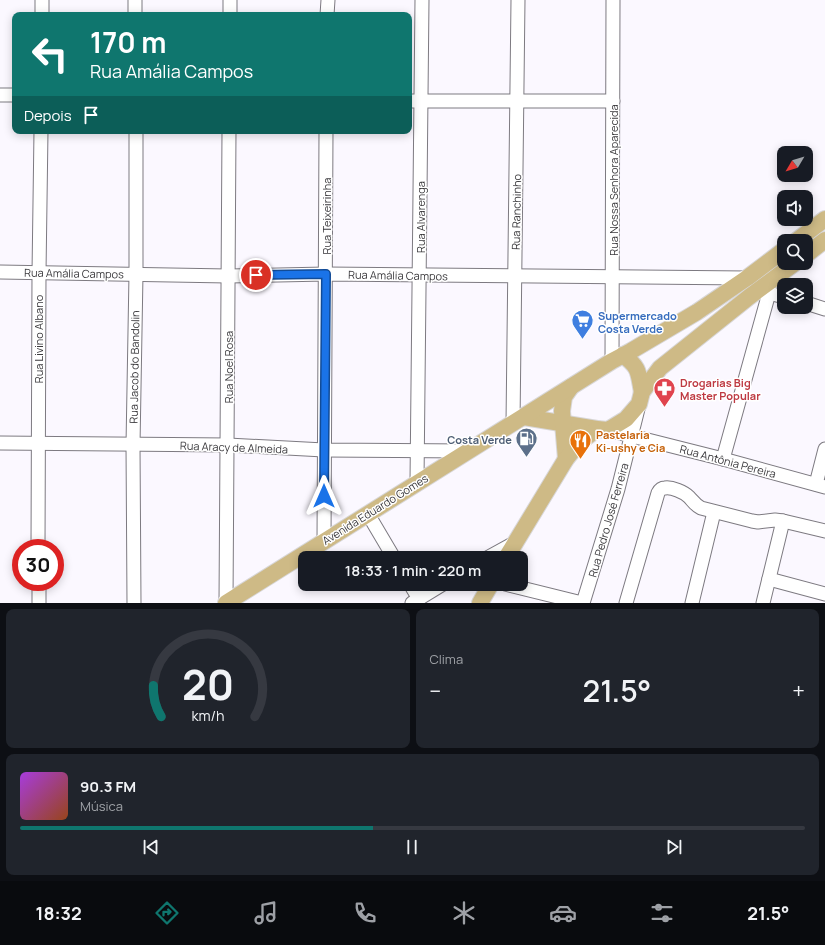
<!DOCTYPE html>
<html lang="pt">
<head>
<meta charset="utf-8">
<style>
  body { margin:0; font-family:Manrope,sans-serif; background:#20242c; color:#f1f3f6; height:100vh; display:flex; flex-direction:column; font-size:15px; white-space:nowrap }
  * { box-sizing:border-box; margin:0 }
  p { font-size:13px; color:#9ea1a6 }
  .icon { flex:none; width:22px; height:22px; fill:none; stroke:currentColor; stroke-width:2; stroke-linecap:round; stroke-linejoin:round }
  .map { position:relative; height:603px; overflow:hidden }
  .sheet { display:flex; flex-direction:column; gap:6px; padding:6px; background:#0d0f14; flex:1 }
  .sheet>* { flex:none }
  .banner { position:absolute; left:12px; top:12px; width:400px; height:122px; border-radius:8px; box-shadow:0 2px 10px #0003; background:#0f766e; color:#fff; overflow:hidden }
  .needle { width:26px; rotate:232deg }
  .tools { position:absolute; left:777px; top:146px; display:grid; gap:8px }
  .tools a { display:grid; place-items:center; width:36px; height:36px; border-radius:8px; background:#171b24; box-shadow:0 2px 10px #0003; font-size:20px }
  .speed { position:absolute; left:12px; top:539px; display:flex; gap:8px; font-size:20px; font-weight:700; text-align:center }
  .speed>* { display:grid; place-content:center; width:52px; height:52px; border-radius:50%; background:#171b24; box-shadow:0 2px 10px #0003; line-height:1 }
  .speed .limit { border:6px solid #d22; background:#fff; color:#111 }
  .pin { position:absolute; display:grid; place-items:center; width:34px; height:34px; color:#fff; margin:-17px; border:2px solid #fff; border-radius:50%; box-shadow:0 1px 4px #0007 }
  .me { position:absolute; width:44px; margin:-22px; rotate:0deg; stroke-linejoin:round; filter:drop-shadow(0 0 3px #0008) }
  .turn { display:flex; align-items:center; gap:14px; height:84px; padding:0 12px; font-size:18px }
  .turn .icon { width:52px; height:52px; stroke-width:2.5 }
  .turn b { display:block; font-size:28px; line-height:34px }
  .then { display:flex; align-items:center; height:38px; padding:0 12px; background:#0003; gap:8px; font-size:15px }
  .big { font-size:30px; font-weight:600; line-height:1.1 }
  .sheet .tile { flex:1; display:flex; flex-direction:column; justify-content:center; gap:6px; min-width:0; padding:0 14px; border-radius:8px; background:#20242c }
  .sheet .dial { align-items:center; gap:0 }
  .dial svg { height:104px; overflow:visible; fill:none; stroke:#363941; stroke-width:7; stroke-linecap:round; text-anchor:middle }
  .dial text { fill:#f1f3f6; stroke:none }
  .song { display:flex; align-items:center; gap:12px }
  .cover { width:48px; height:48px; border-radius:6px; background:linear-gradient(135deg,hsl(280 70% 55%),hsl(20 70% 35%)) }
  .played { height:4px; border-radius:2px; background:linear-gradient(90deg,#0f766e 45%,#363941 45%) }
  .keys { display:flex; justify-content:space-around; direction:ltr }
  .heat { display:flex; justify-content:space-between; align-items:center; font-size:22px; direction:ltr }
  .sheet .tiles { flex:1; display:grid; gap:6px; grid-template-columns:1fr 1fr }
  .tile:last-child { grid-column:span 2 }
  .trip { position:absolute; left:298px; top:551px; width:230px; height:40px; border-radius:8px; background:#171b24; box-shadow:0 2px 10px #0003; font-weight:600; line-height:40px; text-align:center }
  .tab-bar { display:flex; height:64px; justify-content:space-around; align-items:center; background:#090b0e; color:#9ea1a6 }
  .tab-bar .icon { width:28px; height:28px }
  .tab-bar .selected { color:#0f766e }
  .tab-bar b { font-size:18px; color:#f1f3f6 }
  .map>svg:first-child { display:block }
</style>
</head>
<body>
<div class="map">
<svg width="825" height="603" viewBox="0 0 825 603">
  <rect width="100%" height="100%" fill="#fbf8ff"/>
  <g fill="none" stroke-linecap="round" stroke-linejoin="round">
    <defs>
      <g id="minor">
        <path d="M135 0V15"/>
        <path d="M42 15V0"/>
        <path d="M230 15V0"/>
        <path d="M327 15 328 0"/>
        <path d="M0 95H15"/>
        <path d="M409 101H613"/>
        <path d="M0 272 228 276 326 274 747 278"/>
        <path d="M762 288 769 293 784 297"/>
        <path d="M806 303 825 309"/>
        <path d="M612 361 613 0"/>
        <path d="M513 423 518 0"/>
        <path d="M608 430 723 459 825 487"/>
        <path d="M0 443 228 445 324 450 468 451"/>
        <path d="M723 459 769 293"/>
        <path d="M417 482 422 0"/>
        <path d="M816 484 825 449"/>
        <path d="M368 514 394 558"/>
        <path d="M324 542 326 131"/>
        <path d="M38 548 39 273 41 131"/>
        <path d="M487 558 516 542"/>
        <path d="M769 579 825 594"/>
        <path d="M39 582V603"/>
        <path d="M410 584 419 599"/>
        <path d="M505 584 582 603"/>
        <path d="M134 603 133 445 136 274V131"/>
        <path d="M226 603 229 131"/>
        <path d="M412 603 443 584"/>
        <path d="M583 603 618 489 639 405"/>
        <path d="M626 603 658 493C659 491 661 488 665 488 672 487 684 492 689 497 693 501 695 505 701 508L752 521 758 522 775 520 783 521 825 531"/>
        <path d="M692 603 714 512"/>
        <path d="M763 603 783 521"/>
      </g>
      <g id="major">
        <path d="M796 241 825 219"/>
        <path d="M806 255 825 240"/>
        <path d="M623 355C640 368 638 372 642 392"/>
        <path d="M524 417 597 429 608 430 626 419 639 404 642 392 660 368 749 297 795 263"/>
        <path d="M566 459 562 411 564 397 571 387"/>
        <path d="M506 558 566 459 579 443 597 429"/>
        <path d="M226 603 612 361 631 351 697 312 747 278 784 250"/>
        <path d="M480 603 491 584"/>
      </g>
    </defs>
    <!-- minor casing -->
    <use href="#minor" stroke="#7d7a81" stroke-width="15"/>
    <!-- major casing -->
    <use href="#major" stroke="#d8d7d8" stroke-width="18"/>
    <!-- minor -->
    <use href="#minor" stroke="#fff" stroke-width="13"/>
    <!-- major -->
    <use href="#major" stroke="#ceba86" stroke-width="16"/>
  </g>
  <g fill="none" stroke-linecap="round" stroke-linejoin="round">
    <defs>
      <path id="route" d="M256 275 326 274 324 496"/>
    </defs>
    <!-- route casing -->
    <use href="#route" stroke="#114b97" stroke-width="10"/>
    <!-- route -->
    <use href="#route" stroke="#1a73e8" stroke-width="7"/>
  </g>
  <!-- icons -->
  <defs>
    <symbol id="supermarket-pin" viewBox="-11 -11 22 30"><path d="M0 17L-7.5 6A9.5 9.5 0 1 1 7.5 6Z" fill="#3f7fe0" stroke="#fff"/><path d="M-6-5.5h2.5l.6 2H6L4.5 2H-2.5L-4.4-4H-6ZM-1.5 3.2a1.3 1.3 0 1 0 .1 0ZM3 3.2a1.3 1.3 0 1 0 .1 0Z" fill="#fff"/></symbol>
    <symbol id="pharmacy-pin" viewBox="-11 -11 22 30"><path d="M0 17L-7.5 6A9.5 9.5 0 1 1 7.5 6Z" fill="#e0444e" stroke="#fff"/><path d="M-2-6h4v4h4v4h-4v4h-4v-4h-4v-4h4Z" fill="#fff"/></symbol>
    <symbol id="fuel-pin" viewBox="-11 -11 22 30"><path d="M0 17L-7.5 6A9.5 9.5 0 1 1 7.5 6Z" fill="#5c6f8a" stroke="#fff"/><path d="M-5.5-6h7V0h2V4h1.3V-2.5L3-4.5l.8-.8L6-3V5H2.5V1h-1V6h-7ZM-4.2-4.7v3.2H.2V-4.7Z" fill="#fff"/></symbol>
    <symbol id="restaurant-pin" viewBox="-11 -11 22 30"><path d="M0 17L-7.5 6A9.5 9.5 0 1 1 7.5 6Z" fill="#e8710a" stroke="#fff"/><path d="M-5-6h1v4h1v-4h1v4h1v-4h1v5L-1.5 .5V6h-2V.5L-5-1ZM5-6V6H3V1.5H1.5Q1.5-4 5-6Z" fill="#fff"/></symbol>
  </defs>
  <g fill-rule="evenodd">
    <use href="#supermarket-pin" x="570" y="308" width="25" height="34"/>
    <use href="#pharmacy-pin" x="652" y="376" width="25" height="34"/>
    <use href="#fuel-pin" x="514" y="426" width="25" height="34"/>
    <use href="#restaurant-pin" x="568" y="428" width="25" height="34"/>
  </g>
  <g text-anchor="middle" dominant-baseline="central" stroke-width="3" stroke-linejoin="round" paint-order="stroke">
    <!-- street labels -->
    <g font-size="11" fill="#3a393c" stroke="#fff">
      <text transform="translate(613 180) rotate(-90)">Rua Nossa Senhora Aparecida</text>
      <text transform="translate(516 212) rotate(-89)">Rua Ranchinho</text>
      <text transform="translate(326 216) rotate(-90)">Rua Teixeirinha</text>
      <text transform="translate(420 217) rotate(-90)">Rua Alvarenga</text>
      <text transform="translate(74 273) rotate(1)">Rua Amália Campos</text>
      <text transform="translate(398 275) rotate(1)">Rua Amália Campos</text>
      <text transform="translate(38 339) rotate(-90)">Rua Livino Albano</text>
      <text transform="translate(134 367) rotate(-89)">Rua Jacob do Bandolin</text>
      <text transform="translate(228 367) rotate(-90)">Rua Noel Rosa</text>
      <text transform="translate(234 447) rotate(2)">Rua Aracy de Almeida</text>
      <text transform="translate(728 461) rotate(15)">Rua Antônia Pereira</text>
      <text transform="translate(375 509) rotate(-32)">Avenida Eduardo Gomes</text>
      <text transform="translate(608 520) rotate(-74)">Rua Pedro José Ferreira</text>
    </g>
    <!-- shop labels -->
    <g font-size="11" font-weight="bold" fill="#366cbe" stroke="#fff" text-anchor="start">
      <text x="598" y="315">Supermercado<tspan x="598" dy="13">Costa Verde</tspan></text>
    </g>
    <!-- health labels -->
    <g font-size="11" font-weight="bold" fill="#be3a42" stroke="#fff" text-anchor="start">
      <text x="680" y="382">Drogarias Big<tspan x="680" dy="13">Master Popular</tspan></text>
    </g>
    <!-- food labels -->
    <g font-size="11" font-weight="bold" fill="#c56008" stroke="#fff" text-anchor="start">
      <text x="596" y="434">Pastelaria<tspan x="596" dy="13">Ki-ushy e Cia</tspan></text>
    </g>
    <!-- service labels -->
    <g font-size="11" font-weight="bold" fill="#4e5e75" stroke="#fff" text-anchor="end">
      <text x="512" y="439">Costa Verde</text>
    </g>
  </g>
</svg>
<div class="tools">
<a><svg class="needle" viewBox="-14 -14 28 28"><path d="M0-13l5 13h-10z" fill="#e53935"/><path d="M0 13l5-13h-10z" fill="#9ea1a6"/></svg></a>
<a><svg class="icon" aria-label="sound" viewBox="0 0 24 24"><path d="M4 9h4l5-4v14l-5-4H4zM17 9q2 3 0 6"/></svg></a>
<a><svg class="icon" aria-label="search" viewBox="0 0 24 24"><circle cx="10" cy="10" r="6"/><path d="M15 15l6 6"/></svg></a>
<a><svg class="icon" aria-label="layers" viewBox="0 0 24 24"><path d="M12 4l9 5-9 5-9-5zM3 14l9 5 9-5"/></svg></a>
</div>
<div class="speed"><div class="limit">30</div></div>
<div class="pin" style="left:256px;top:275px;background:#d93025"><svg class="icon" aria-label="arrive" viewBox="0 0 24 24"><path d="M6 21V4h12l-3 4 3 4H6"/></svg></div>
<svg class="me" style="left:324px;top:496px" viewBox="-20 -20 40 40"><path d="M0-17L14 15 0 8-14 15z" fill="#1a73e8" stroke="#fff" stroke-width="4"/></svg>
<div class="trip">18:33 · 1 min · 220 m</div>
<div class="banner">
<div class="turn"><svg class="icon" aria-label="left" viewBox="0 0 24 24"><path d="M17 20v-9H6M10 6l-5 5 5 5"/></svg><div><b>170 m</b>Rua Amália Campos</div></div>
<div class="then">Depois<svg class="icon" aria-label="arrive" viewBox="0 0 24 24"><path d="M6 21V4h12l-3 4 3 4H6"/></svg></div>
</div>
</div>
<section class="sheet">
<div class="tiles">
<div class="tile dial"><svg viewBox="0 0 100 80">
<path d="M14 69A42 42 0 1 1 86 69"/>
<path d="M14 69A42 42 0 0 1 8 45" stroke="#0f766e"/>
<text x="50" y="56" font-size="32" font-weight="700">20</text>
<text x="50" y="72" font-size="11">km/h</text>
</svg></div>
<div class="tile"><p>Clima</p>
<div class="heat"><a>−</a><b class="big">21.5°</b><a>+</a></div>
</div>
<div class="tile">
<div class="song"><i class="cover"></i><div><b>90.3 FM</b><p>Música</p></div></div>
<div class="played"></div>
<div class="keys"><svg class="icon" aria-label="previous" viewBox="0 0 24 24"><path d="M18 5L8 12l10 7zM5 5v14"/></svg><svg class="icon" aria-label="pause" viewBox="0 0 24 24"><path d="M8 5v14M16 5v14"/></svg><svg class="icon" aria-label="next" viewBox="0 0 24 24"><path d="M6 5l10 7-10 7zM19 5v14"/></svg></div>
</div>
</div>
</section>
<nav class="tab-bar">
<b>18:32</b>
<svg class="icon selected" aria-label="directions" viewBox="0 0 24 24"><path d="M12 3l9 9-9 9-9-9zM9 14v-3h6M13 9l2 2-2 2"/></svg>
<svg class="icon" aria-label="music" viewBox="0 0 24 24"><path d="M9 18V5l10-2v13"/><circle cx="6" cy="18" r="3"/><circle cx="16" cy="16" r="3"/></svg>
<svg class="icon" aria-label="phone" viewBox="0 0 24 24"><path d="M5 4h4l2 5-3 2q2 4 5 5l2-3 5 2v4C11 20 4 13 5 4z"/></svg>
<svg class="icon" aria-label="climate" viewBox="0 0 24 24"><path d="M12 3v18M4 7l16 10M4 17L20 7"/></svg>
<svg class="icon" aria-label="car" viewBox="0 0 24 24"><path d="M5 17H2v-5l4-1 3-4h7l3 4 3 1v5h-3M9 17h6M6 11h13"/><circle cx="7" cy="17" r="2"/><circle cx="17" cy="17" r="2"/></svg>
<svg class="icon" aria-label="filters" viewBox="0 0 24 24"><path d="M4 7h16M4 17h16"/><circle cx="9" cy="7" r="2"/><circle cx="15" cy="17" r="2"/></svg>
<b>21.5°</b>
</nav>
</body>
</html>
